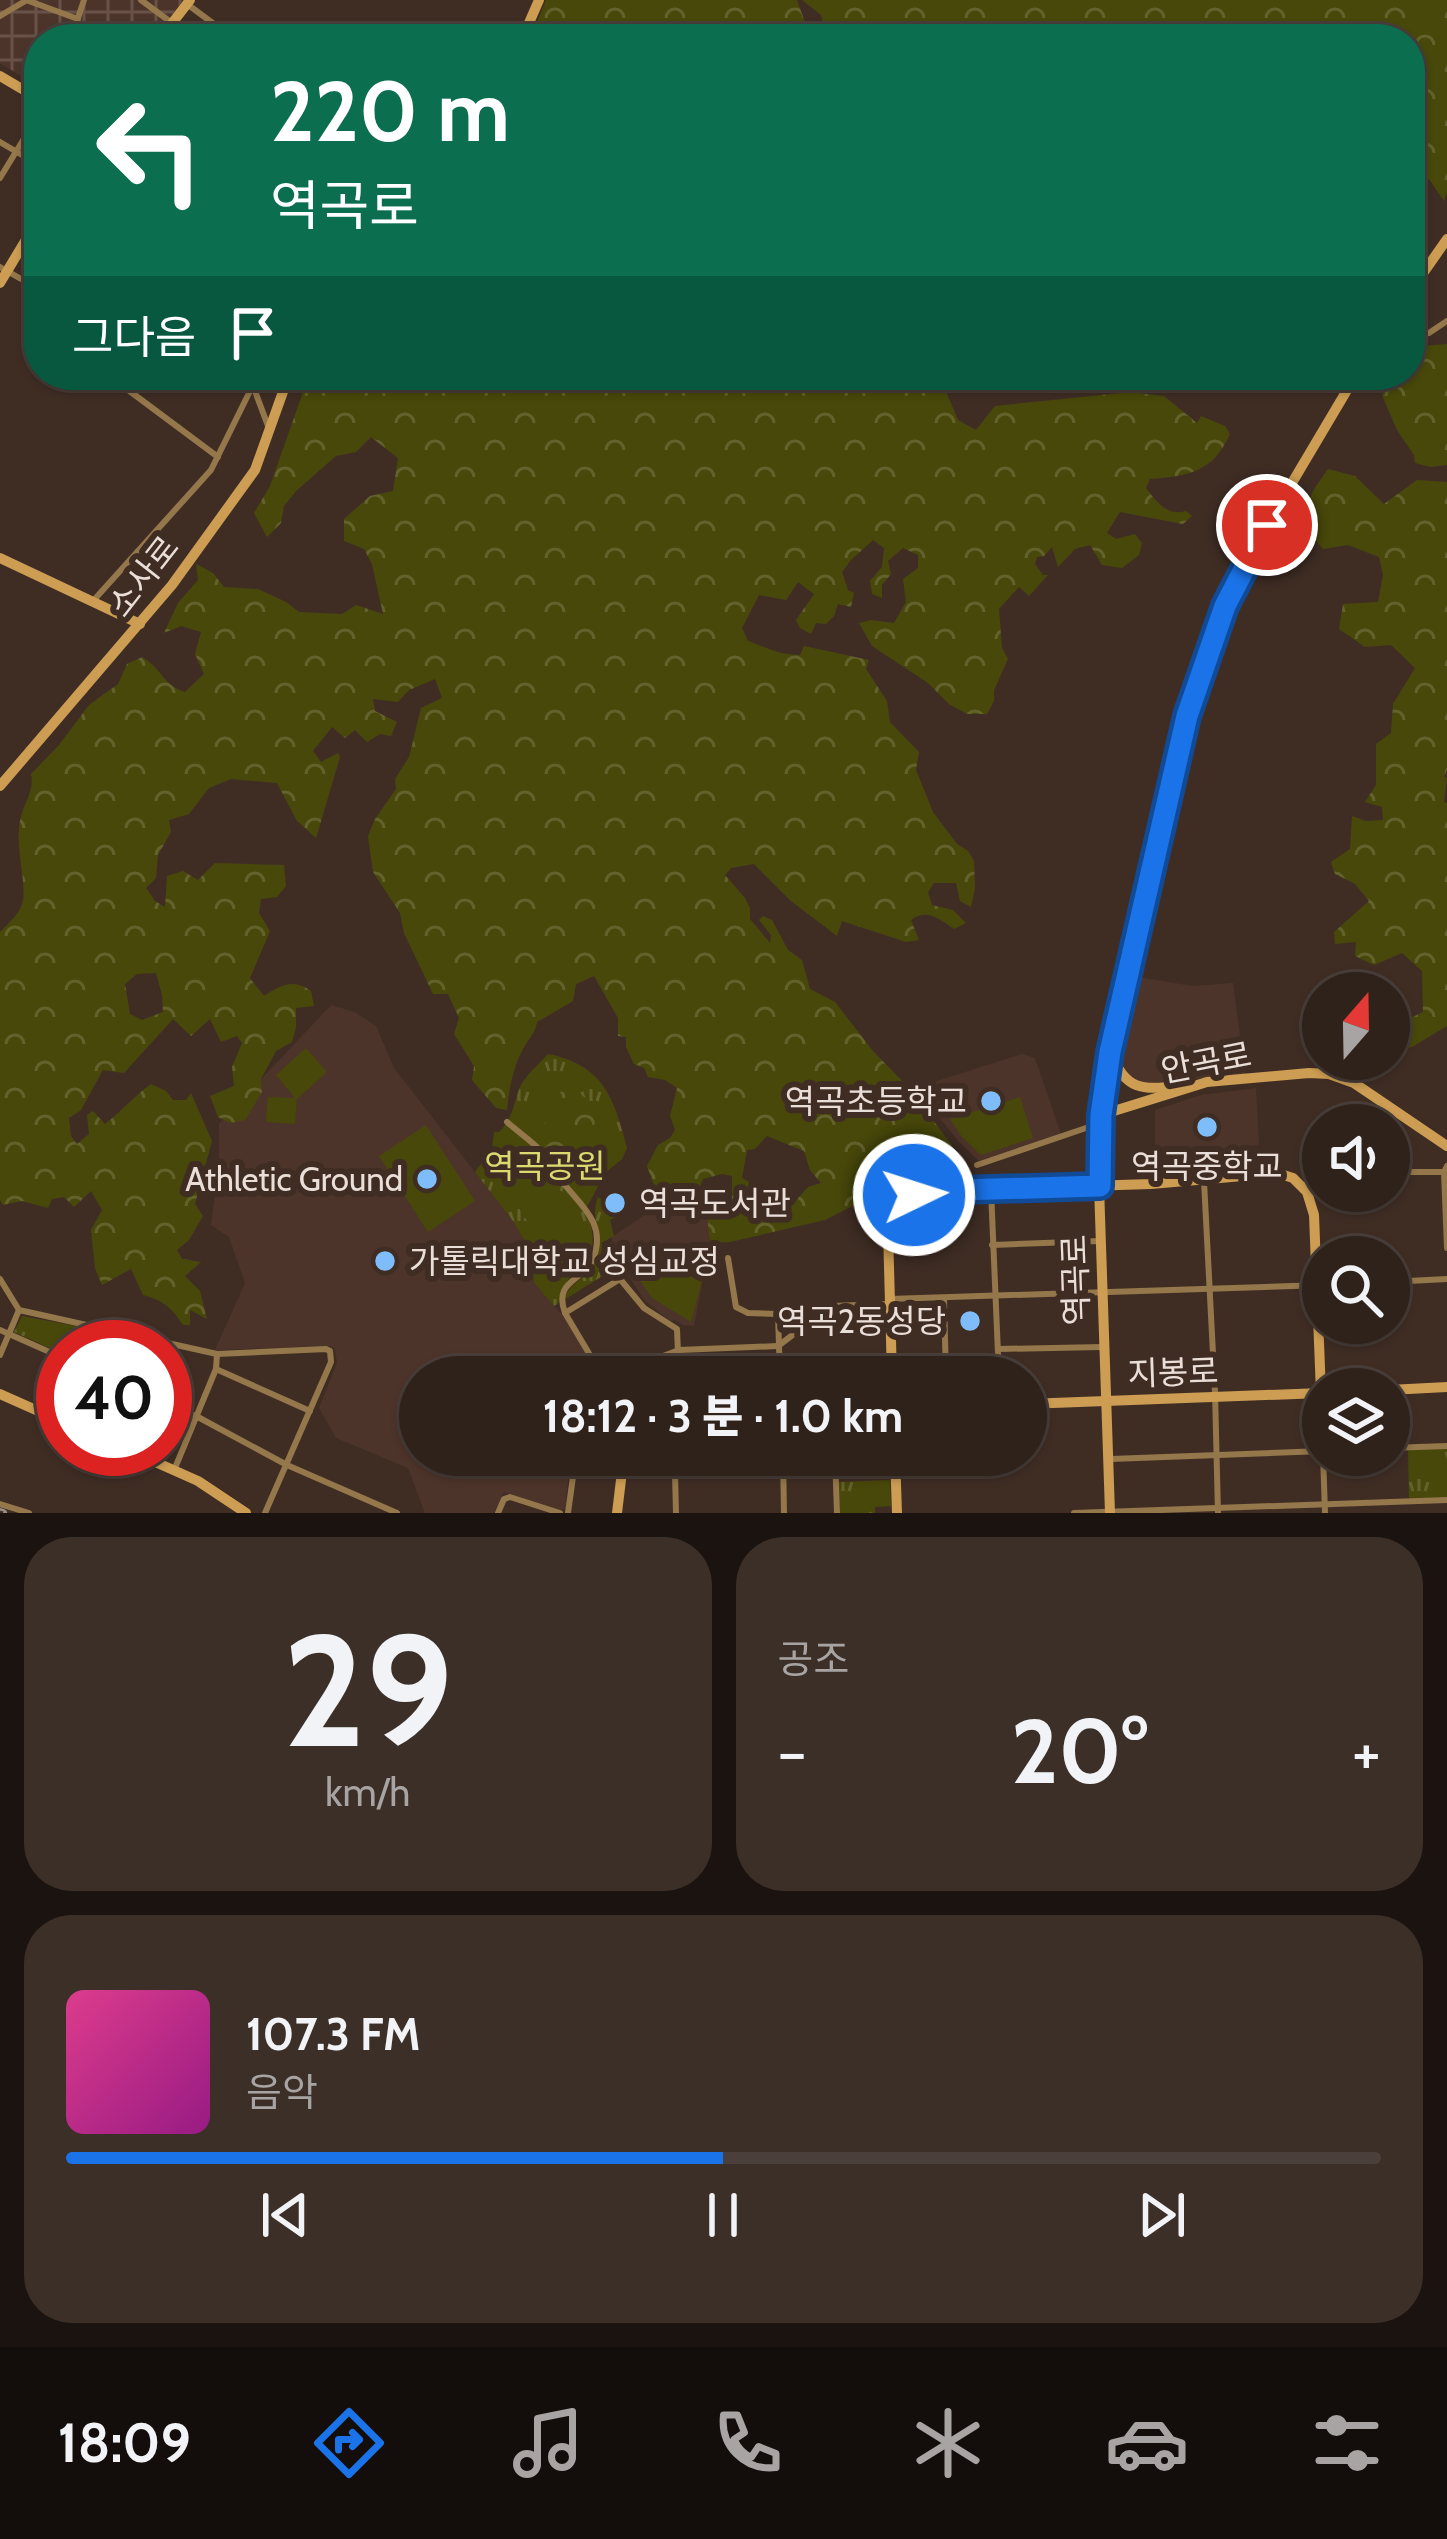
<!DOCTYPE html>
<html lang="ko">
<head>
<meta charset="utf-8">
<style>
  body { margin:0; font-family:Cabin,"Noto Sans KR",sans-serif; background:#3b2f28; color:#f1f3f6; height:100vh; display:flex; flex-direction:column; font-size:45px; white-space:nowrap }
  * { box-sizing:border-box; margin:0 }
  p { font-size:39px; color:#a7a4a3 }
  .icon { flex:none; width:66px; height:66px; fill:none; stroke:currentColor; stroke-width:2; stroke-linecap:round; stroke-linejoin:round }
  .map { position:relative; height:1513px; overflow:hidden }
  .details { display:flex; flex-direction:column; gap:24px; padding:24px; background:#1a130f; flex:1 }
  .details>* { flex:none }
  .hud { position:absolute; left:24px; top:24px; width:1401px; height:366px; border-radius:48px; box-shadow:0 3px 9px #0004,0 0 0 3px #4a3f3a; background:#0b6e4f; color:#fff; overflow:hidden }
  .needle { width:78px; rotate:20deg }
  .controls { position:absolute; left:1302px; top:972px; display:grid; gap:24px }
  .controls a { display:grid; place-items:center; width:108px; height:108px; border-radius:50%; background:#2f221b; box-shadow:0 3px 9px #0004,0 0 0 3px #4a3f3a; font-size:60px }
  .speed { position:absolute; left:36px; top:1320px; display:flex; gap:24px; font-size:60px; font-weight:700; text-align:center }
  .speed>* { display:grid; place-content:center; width:156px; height:156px; border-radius:50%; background:#2f221b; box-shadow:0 3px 9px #0004,0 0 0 3px #4a3f3a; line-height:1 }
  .speed .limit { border:18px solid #d22; background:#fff; color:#111 }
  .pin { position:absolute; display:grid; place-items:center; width:102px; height:102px; color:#fff; margin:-51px; border:6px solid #fff; border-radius:50%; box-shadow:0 3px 12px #0007 }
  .me { position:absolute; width:132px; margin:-66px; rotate:86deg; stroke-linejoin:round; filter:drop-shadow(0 0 9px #0008) }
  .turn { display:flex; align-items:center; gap:42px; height:252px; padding:0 48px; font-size:54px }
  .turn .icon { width:156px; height:156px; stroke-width:2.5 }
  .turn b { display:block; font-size:84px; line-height:102px }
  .then { display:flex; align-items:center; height:114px; padding:0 48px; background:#0003; gap:24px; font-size:45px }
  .big { font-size:90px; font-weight:800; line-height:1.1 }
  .details .widget { flex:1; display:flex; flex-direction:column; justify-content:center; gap:18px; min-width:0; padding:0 42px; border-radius:48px; background:#3b2f28 }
  .details .dial { align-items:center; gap:0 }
  .dial b { font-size:156px; line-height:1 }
  .song { display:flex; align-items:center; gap:36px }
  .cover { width:144px; height:144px; border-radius:18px; background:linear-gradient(135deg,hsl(330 70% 55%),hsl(310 70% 35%)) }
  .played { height:12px; border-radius:6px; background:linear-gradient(90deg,#1a73e8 50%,#4a3f3a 50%) }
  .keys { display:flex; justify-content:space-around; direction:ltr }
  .heat { display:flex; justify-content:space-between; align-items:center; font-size:66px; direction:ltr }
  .details .tiles { flex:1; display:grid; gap:24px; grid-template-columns:1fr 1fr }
  .widget:last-child { grid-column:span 2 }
  .trip { position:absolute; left:399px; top:1356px; width:648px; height:120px; border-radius:60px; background:#2f221b; box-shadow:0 3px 9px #0004,0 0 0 3px #4a3f3a; font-weight:800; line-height:120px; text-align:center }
  .menu { display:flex; height:192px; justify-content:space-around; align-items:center; background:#130e0b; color:#a7a4a3 }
  .menu .icon { width:84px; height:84px }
  .menu .selected { color:#1a73e8 }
  .menu b { font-size:54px; color:#f1f3f6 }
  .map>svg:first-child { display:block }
</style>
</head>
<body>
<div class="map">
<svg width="1447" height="1513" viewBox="0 0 1447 1513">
  <defs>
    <pattern id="industrial-grid" width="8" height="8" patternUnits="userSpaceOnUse" patternTransform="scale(3)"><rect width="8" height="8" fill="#4d342a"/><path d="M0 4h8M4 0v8" fill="none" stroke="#675148"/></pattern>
    <pattern id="grass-tufts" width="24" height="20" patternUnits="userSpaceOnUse" patternTransform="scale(3)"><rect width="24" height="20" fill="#48480a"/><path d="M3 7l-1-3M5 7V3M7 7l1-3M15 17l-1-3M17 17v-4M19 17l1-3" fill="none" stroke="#63622d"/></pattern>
    <pattern id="forest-crowns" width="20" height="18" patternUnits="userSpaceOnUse" patternTransform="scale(3)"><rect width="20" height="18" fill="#48480a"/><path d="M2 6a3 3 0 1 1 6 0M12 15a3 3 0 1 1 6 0" fill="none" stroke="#63622d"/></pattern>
  </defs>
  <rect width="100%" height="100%" fill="#3f2d24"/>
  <!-- built -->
  <g fill="#4d342a">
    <path d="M1139 977 1192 986 1233 983 1245 1074 1142 1084 1125 1073 1120 1060Z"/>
    <path d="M331 1005 355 1012 376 1026 394 1068 513 1221 532 1255 534 1283 565 1318 599 1377H420V1455H571L565 1509 560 1510 504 1492 494 1513H425L408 1468 336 1438 319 1408 337 1363 335 1349 330 1346 215 1350 245 1283 229 1237 211 1225 219 1165V1124Z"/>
    <path d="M1022 1054 1035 1058 1061 1134 979 1161 959 1142 939 1117 924 1085Z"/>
    <path d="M1256 1088 1259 1145 1241 1147 1242 1171 1201 1177 1155 1178V1110L1201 1095Z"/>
    <path d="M658 1197 687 1212 707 1216 710 1243 694 1326 683 1325 675 1320 670 1321 645 1301 612 1250V1237L643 1216Z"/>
  </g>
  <!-- industrial -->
  <path fill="url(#industrial-grid)" d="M0 0H183L154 39H39V87L0 63Z"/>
  <!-- grass -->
  <g fill="url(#grass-tufts)">
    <path d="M548 1054C603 1065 614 1097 627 1148L622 1159 605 1173 586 1209C609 1275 566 1257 559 1303L554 1306 534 1283 532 1254 513 1221 475 1172 492 1149 494 1132H499C514 1118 513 1102 521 1085 528 1073 539 1064 548 1054Z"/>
    <path d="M598 1197 614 1206 616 1217 610 1220 614 1236 601 1243 617 1267 564 1300C569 1282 586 1280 594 1263 604 1241 589 1219 598 1197Z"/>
    <path d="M22 1316 81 1327 71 1347H63V1354L14 1332Z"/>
    <path d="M1447 1446V1500L1409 1501 1408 1448Z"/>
    <path d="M890 1480 891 1506 875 1507V1513H840L839 1482Z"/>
  </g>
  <!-- forest -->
  <g fill="url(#forest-crowns)" fill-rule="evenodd">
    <path d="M546 0H797L811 39H530Z"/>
    <path d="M802 0H1447V192L1444 201 1429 179 1410 189V39H827L821 15Z"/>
    <path d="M1447 344V465L1431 467 1415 463 1414 455 1397 430 1382 395 1395 375H1410L1412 347Z"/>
    <path d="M309 375H939L958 420 976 430 995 406 1131 392 1164 396 1197 423 1201 416 1225 426 1230 434C1213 472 1189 476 1150 479L1146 488C1156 501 1167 517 1186 511L1192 516 1183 524 1120 512 1107 533 1116 539 1135 534 1142 543 1139 555 1122 568 1102 565 1090 545 1075 549 1058 567 1052 547 1044 556 1037 557 1035 564 1043 575H1048L1029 596 1019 587 999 609 1002 648 1008 659 994 690V701L987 714H967L949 704 928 683 872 646 859 623 871 620 894 623 906 602 903 579 918 568V555L903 548 888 561 891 574 882 585V598L872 594 870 581 882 567 884 548 873 540 851 560 842 572 848 590 854 593 851 607 838 604 834 616 826 624 816 623 811 634 800 628 796 620 814 594 798 582 786 600 759 595 742 628 748 641C768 648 778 655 800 655L804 646 869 660 866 669 887 701 890 722 919 752 916 770 933 812 957 844 968 851 974 861 975 888 971 907 960 901 956 883H934L928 892 932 905 953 910 966 923 954 929C940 919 927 908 911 920L919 940 906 942 842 921 837 936 791 901 754 864 731 868 725 875 745 898 750 908V919L770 943 771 935 759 920 763 916 772 920 788 950 802 960 810 989 835 1002 873 1051 910 1089 953 1147V1170L879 1199 860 1202 825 1220 730 1242 710 1243 707 1216 687 1212 658 1197 647 1166 658 1145 670 1138 675 1130 670 1116 677 1088 665 1080 648 1077 644 1068 634 1064 626 1047V1037L618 1036V1018L594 976 576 984 573 1001 537 1022C535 1034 529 1038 523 1049 513 1067 509 1089 507 1110L496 1108 472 1080 474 1066 454 1034 459 1018 448 994H433L404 933 400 913 373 872 368 836 375 819 396 789 395 779 409 757 421 708 442 698 435 679 409 690 398 702 373 699 375 711 397 722 391 736 380 734 367 742 355 730 345 738 332 727 313 751 321 762 338 753 340 757 316 838 297 821 277 783 231 779 209 788 189 814 169 820 171 832 158 855 156 878 146 888 155 901 165 907 167 876 183 871 198 880 215 863 284 865 286 886 277 897 261 899 259 913 270 931 250 978 264 996C281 985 293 978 311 991L314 1006 296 1008V1027L292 1042 276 1051 261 1079 262 1092 245 1120 230 1123 218 1117 210 1096 234 1086 232 1067 242 1043 237 1036 221 1042 210 1019 191 1036 173 1019 124 1073 103 1070 81 1110 69 1118 71 1136 77 1144 89 1134 87 1115 93 1111 105 1124C122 1111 134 1096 151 1084L166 1091 173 1100H186L191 1093 212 1141 195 1204 203 1216 189 1240 177 1250 182 1259 201 1262 185 1276 200 1291 207 1319 190 1310V1325H183C172 1308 163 1300 143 1295L131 1269 102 1285 95 1268 91 1230 102 1210 91 1191 74 1207 64 1197 52 1199 48 1208 22 1201 3 1205 0 1200V932C9 923 21 913 23 900 26 878 15 849 20 821 23 804 35 791 31 774L59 745 89 705 118 684 127 664 142 657C164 670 161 684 185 692L204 674 195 654 201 632 181 626 164 633 178 603 198 580 196 564 213 573 224 587 258 589 286 602 299 612 342 614 356 605 383 614 372 564 364 549 344 541V519L370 496 393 491 398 458 371 437 356 452 336 456 296 491 284 506 281 523 267 537 254 513 270 486ZM156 973 162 995 163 1012 142 1020 130 1014 125 984 137 974ZM767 1136 804 1151 810 1170 821 1183 808 1187 785 1213 760 1214 745 1203 749 1182 742 1178 747 1150 755 1149ZM722 1174 732 1176V1204L697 1209 693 1204 703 1179Z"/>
    <path d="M1328 469 1355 476 1384 504 1417 480 1447 482V770L1444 777 1447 778 1444 802 1447 803V1026L1412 1047 1389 1051V1016L1402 1022 1423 1012 1422 971 1402 953 1374 965 1355 956 1356 942 1335 944 1334 932 1369 901 1355 884 1335 874 1331 862 1350 849 1352 816 1366 821 1383 820 1382 807 1365 802 1376 785V744L1391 733 1393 704 1415 668 1391 645 1365 647 1339 629 1343 604 1378 602 1383 575 1379 557 1348 545 1323 549C1294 516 1306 500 1328 469Z"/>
    <path d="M572 1090C607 1104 594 1134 584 1163L559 1171C556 1164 551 1159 548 1153 540 1137 547 1108 555 1093Z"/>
  </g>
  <!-- pitch -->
  <g fill="#48480a">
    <path d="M306 1048 327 1072 297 1099 295 1124 266 1122 268 1097 295 1098 276 1075Z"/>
    <path d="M1020 1097 1033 1138 981 1155 962 1137 950 1119Z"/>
    <path d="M426 1125 475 1201 428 1232 379 1156Z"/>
    <path d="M538 1158 574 1213 537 1237 502 1181Z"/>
    <path d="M577 1216 591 1240 556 1263 541 1240Z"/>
    <path d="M700 1269 698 1279 702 1281 691 1322 652 1298 634 1272Z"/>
  </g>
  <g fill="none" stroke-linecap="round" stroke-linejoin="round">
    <!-- street -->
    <g stroke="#94774a" stroke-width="6">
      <path d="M26 0 78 19"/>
      <path d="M141 0 172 23"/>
      <path d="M187 4 214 24 243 39"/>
      <path d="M0 16 27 0"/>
      <path d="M71 39 84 0"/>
      <path d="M210 39 214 24"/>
      <path d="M0 142 39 165"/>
      <path d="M0 178 39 114"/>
      <path d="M0 267 30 284 33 301 39 308"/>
      <path d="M1410 339 1429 333 1447 321"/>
      <path d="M108 375 218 457"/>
      <path d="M249 375 268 426"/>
      <path d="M93 601 211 470 253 385"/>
      <path d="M507 1122C518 1132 532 1141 543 1153 552 1162 556 1174 564 1184 582 1206 607 1225 593 1259 583 1282 553 1280 565 1313"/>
      <path d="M977 1165 1089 1127 1099 1118"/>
      <path d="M1447 1166 1444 1172 1447 1248"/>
      <path d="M1389 1172H1444"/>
      <path d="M1204 1181 1215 1392 1218 1513"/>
      <path d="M1303 1186 1323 1173"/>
      <path d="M991 1190 999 1377"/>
      <path d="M992 1245 1100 1241"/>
      <path d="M728 1258 736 1307 748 1313 778 1314 780 1377"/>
      <path d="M0 1279 19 1310 217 1354 326 1349 330 1351 331 1362 265 1513"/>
      <path d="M1389 1282 1447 1279"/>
      <path d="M889 1299 1323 1285"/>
      <path d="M944 1299 946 1377"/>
      <path d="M0 1330 63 1358"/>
      <path d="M778 1346 831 1306 887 1304"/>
      <path d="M113 1347 120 1331"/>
      <path d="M998 1349 1102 1347"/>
      <path d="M0 1355 19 1310"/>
      <path d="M216 1369 310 1411"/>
      <path d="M603 1377 565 1313 620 1279 644 1308 677 1329 679 1377"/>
      <path d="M607 1377 679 1350 778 1346"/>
      <path d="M1321 1393 1325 1513"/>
      <path d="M165 1403 196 1416 287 1465 397 1513"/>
      <path d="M1389 1448 1447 1446"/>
      <path d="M581 1455 623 1459"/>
      <path d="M658 1455 675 1473 676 1513"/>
      <path d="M783 1455 784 1513"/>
      <path d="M835 1455 837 1513"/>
      <path d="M1111 1459 1323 1451"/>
      <path d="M175 1468 216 1369 217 1354"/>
      <path d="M675 1473 783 1470"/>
      <path d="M0 1504 29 1513"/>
      <path d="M498 1513 504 1499 510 1497 560 1513"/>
      <path d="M568 1513 576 1455"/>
      <path d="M1074 1513 1447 1500"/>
    </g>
    <!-- secondary -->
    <g stroke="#cc9d52" stroke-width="10">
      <path d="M160 39 190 0"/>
      <path d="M522 39 539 0"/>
      <path d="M0 76 39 99"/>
      <path d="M0 283 39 218"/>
      <path d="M1410 292 1447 239"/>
      <path d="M0 558 140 624"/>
      <path d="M0 786 172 585 255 470 289 375"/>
      <path d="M1110 1052C1127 1091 1140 1090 1180 1086"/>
      <path d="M1101 1115 1207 1082 1309 1073 1329 1074 1354 1083 1447 1146"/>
      <path d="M892 1377 888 1230C891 1208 905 1196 926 1191L1151 1184 1277 1173 1293 1178 1307 1192 1314 1215 1321 1393"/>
      <path d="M1389 1390 1447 1387"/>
      <path d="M0 1394 63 1422"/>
      <path d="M1026 1404 1322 1393"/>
      <path d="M126 1449 198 1481 246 1513"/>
      <path d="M895 1455 897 1513"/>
      <path d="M617 1513 624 1455"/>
      <path d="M1110 1513 1099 1186 1101 1115 1110 1052 1187 716 1225 606 1267 525 1356 375"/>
    </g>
    <defs>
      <path id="rail" d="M0 1512 3 1513"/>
    </defs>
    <!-- rail casing -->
    <use href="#rail" stroke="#9e8f88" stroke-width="8"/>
    <!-- rail -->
    <use href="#rail" stroke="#3f2d24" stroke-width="3" stroke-dasharray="9" stroke-linecap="butt"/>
  </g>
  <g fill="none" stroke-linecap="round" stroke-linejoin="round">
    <defs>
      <path id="route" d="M914 1195 926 1191 1100 1186 1101 1115 1110 1052 1187 716 1225 606 1267 525"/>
    </defs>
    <!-- route casing -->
    <use href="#route" stroke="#114b97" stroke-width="30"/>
    <!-- route -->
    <use href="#route" stroke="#1a73e8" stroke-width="21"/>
  </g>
  <!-- markers -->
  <g fill="#7fbdfa" stroke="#3f2d24" stroke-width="4.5">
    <circle cx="991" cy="1101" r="12"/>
    <circle cx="1207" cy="1127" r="12"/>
    <circle cx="427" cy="1179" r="12"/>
    <circle cx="615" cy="1203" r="12"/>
    <circle cx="385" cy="1261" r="12"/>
    <circle cx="970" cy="1321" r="12"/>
  </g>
  <g text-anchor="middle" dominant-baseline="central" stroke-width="12" stroke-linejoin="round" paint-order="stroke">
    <!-- street labels -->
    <g font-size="33" fill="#eaded8" stroke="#3f2d24">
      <text transform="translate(143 576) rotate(-52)">소사로</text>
      <text transform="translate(1206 1062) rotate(-11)">안곡로</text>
      <text transform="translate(1075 1280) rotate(-92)">역곡로</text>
      <text transform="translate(1173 1372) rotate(-2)">지봉로</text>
    </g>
    <!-- poi labels -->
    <g font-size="33" fill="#eaded8" stroke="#3f2d24" text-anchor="end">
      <text x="967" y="1101">역곡초등학교</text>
      <text x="1207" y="1166" text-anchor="middle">역곡중학교</text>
      <text x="403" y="1179">Athletic Ground</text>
      <text x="639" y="1203" text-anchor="start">역곡도서관</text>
      <text x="409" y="1261" text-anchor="start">가톨릭대학교 성심교정</text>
      <text x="946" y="1321">역곡2동성당</text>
    </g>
    <!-- park labels -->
    <g font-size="33" fill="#dada70" stroke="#3f2d24">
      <text x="545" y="1166">역곡공원</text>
    </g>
  </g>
</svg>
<div class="controls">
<a><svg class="needle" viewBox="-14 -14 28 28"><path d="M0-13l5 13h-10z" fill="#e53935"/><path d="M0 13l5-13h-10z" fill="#a7a4a3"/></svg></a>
<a><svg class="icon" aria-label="sound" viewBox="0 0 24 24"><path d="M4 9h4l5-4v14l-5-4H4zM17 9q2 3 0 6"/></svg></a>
<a><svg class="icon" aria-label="search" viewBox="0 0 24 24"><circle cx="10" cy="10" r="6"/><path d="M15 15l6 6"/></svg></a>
<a><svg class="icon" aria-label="layers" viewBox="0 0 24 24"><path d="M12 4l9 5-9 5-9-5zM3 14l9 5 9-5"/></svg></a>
</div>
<div class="speed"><div class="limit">40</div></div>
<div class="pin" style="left:1267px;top:525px;background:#d93025"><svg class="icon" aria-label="arrive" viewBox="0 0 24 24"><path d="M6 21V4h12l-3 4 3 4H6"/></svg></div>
<svg class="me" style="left:914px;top:1195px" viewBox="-20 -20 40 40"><circle r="17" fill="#1a73e8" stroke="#fff" stroke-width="3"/><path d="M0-11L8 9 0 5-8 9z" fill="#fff"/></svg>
<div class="trip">18:12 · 3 분 · 1.0 km</div>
<div class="hud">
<div class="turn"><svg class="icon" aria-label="left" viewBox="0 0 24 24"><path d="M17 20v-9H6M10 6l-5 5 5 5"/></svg><div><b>220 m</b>역곡로</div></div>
<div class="then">그다음<svg class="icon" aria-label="arrive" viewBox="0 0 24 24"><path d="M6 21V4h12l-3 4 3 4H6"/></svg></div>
</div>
</div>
<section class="details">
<div class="tiles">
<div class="widget dial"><b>29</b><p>km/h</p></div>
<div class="widget"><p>공조</p>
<div class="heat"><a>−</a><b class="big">20°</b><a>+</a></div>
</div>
<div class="widget">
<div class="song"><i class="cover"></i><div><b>107.3 FM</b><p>음악</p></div></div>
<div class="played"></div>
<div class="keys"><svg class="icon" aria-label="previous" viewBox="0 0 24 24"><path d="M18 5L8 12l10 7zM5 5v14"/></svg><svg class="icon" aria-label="pause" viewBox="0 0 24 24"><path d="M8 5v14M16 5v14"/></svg><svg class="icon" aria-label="next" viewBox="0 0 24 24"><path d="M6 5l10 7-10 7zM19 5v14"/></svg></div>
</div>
</div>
</section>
<nav class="menu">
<b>18:09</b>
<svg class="icon selected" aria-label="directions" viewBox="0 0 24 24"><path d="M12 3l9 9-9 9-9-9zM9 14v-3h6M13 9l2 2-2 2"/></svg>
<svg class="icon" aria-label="music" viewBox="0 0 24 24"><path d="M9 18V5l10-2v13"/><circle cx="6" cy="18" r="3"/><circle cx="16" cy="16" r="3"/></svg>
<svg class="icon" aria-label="phone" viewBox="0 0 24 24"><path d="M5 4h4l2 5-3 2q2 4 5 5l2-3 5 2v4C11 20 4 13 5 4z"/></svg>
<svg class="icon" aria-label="climate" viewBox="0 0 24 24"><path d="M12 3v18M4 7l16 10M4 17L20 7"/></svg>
<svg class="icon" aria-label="car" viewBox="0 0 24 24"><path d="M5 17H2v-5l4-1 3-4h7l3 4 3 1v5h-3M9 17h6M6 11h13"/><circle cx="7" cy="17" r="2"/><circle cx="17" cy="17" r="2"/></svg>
<svg class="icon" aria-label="filters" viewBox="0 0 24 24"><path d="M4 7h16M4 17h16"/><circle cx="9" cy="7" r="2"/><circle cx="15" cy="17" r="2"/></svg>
</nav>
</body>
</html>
